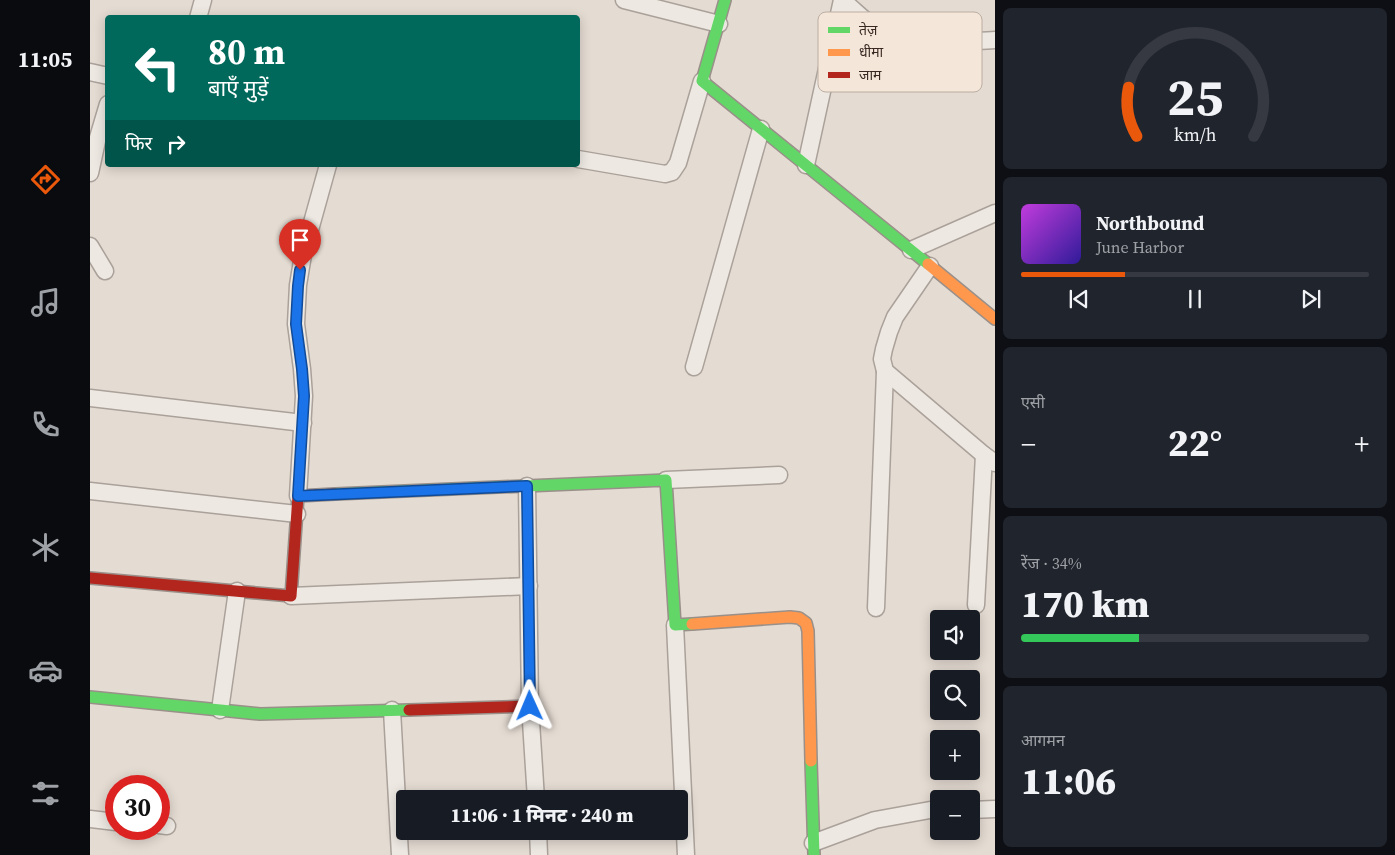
<!DOCTYPE html>
<html lang="hi">
<head>
<meta charset="utf-8">
<style>
  body { margin:0; font-family:"Source Serif 4","Noto Sans Devanagari",serif; background:#20242c; color:#f1f3f6; height:100vh; display:flex; flex-direction:column; font-size:19px; white-space:nowrap }
  * { box-sizing:border-box; margin:0 }
  p { font-size:16px; color:#9ea1a6 }
  .icon { flex:none; width:28px; height:28px; fill:none; stroke:currentColor; stroke-width:2; stroke-linecap:round; stroke-linejoin:round }
  .map { position:relative; flex:1; overflow:hidden }
  .drawer { display:flex; flex-direction:column; gap:8px; padding:8px; background:#0d0f14; width:400px }
  .drawer>* { flex:none }
  .top-card { position:absolute; left:15px; top:15px; width:475px; height:152px; border-radius:5px; box-shadow:0 2px 12px #0003; background:#00695c; color:#fff; overflow:hidden }
  .buttons { position:absolute; left:840px; top:610px; display:grid; gap:10px }
  .buttons a { display:grid; place-items:center; width:50px; height:50px; border-radius:5px; background:#171b24; box-shadow:0 2px 12px #0003; font-size:25px }
  .speed { position:absolute; left:15px; top:775px; display:flex; gap:10px; font-size:25px; font-weight:700; text-align:center }
  .speed>* { display:grid; place-content:center; width:65px; height:65px; border-radius:50%; background:#171b24; box-shadow:0 2px 12px #0003; line-height:1 }
  .speed .limit { border:8px solid #d22; background:#fff; color:#111 }
  .pin { position:absolute; display:grid; place-items:center; width:42px; height:42px; color:#fff; margin:-51px -21px; border-radius:50% 50% 50% 0; rotate:-45deg; box-shadow:0 0 5px #0007 }
  .pin .icon { rotate:45deg }
  .me { position:absolute; width:55px; margin:-28px; rotate:359deg; stroke-linejoin:round; filter:drop-shadow(0 0 4px #0008) }
  .turn { display:flex; align-items:center; gap:18px; height:105px; padding:0 20px; font-size:22px }
  .turn .icon { width:65px; height:65px; stroke-width:2.5 }
  .turn b { display:block; font-size:35px; line-height:42px }
  .then { display:flex; align-items:center; height:48px; padding:0 20px; background:#0003; gap:10px; font-size:19px }
  .big { font-size:38px; font-weight:800; line-height:1.1 }
  .drawer .card { flex:1; display:flex; flex-direction:column; justify-content:center; gap:8px; min-width:0; padding:0 18px; border-radius:8px; background:#20242c }
  .drawer .dial { align-items:center; gap:0 }
  .dial svg { height:130px; overflow:visible; fill:none; stroke:#363941; stroke-width:7; stroke-linecap:round; text-anchor:middle }
  .dial text { fill:#f1f3f6; stroke:none }
  .song { display:flex; align-items:center; gap:15px }
  .cover { width:60px; height:60px; border-radius:8px; background:linear-gradient(135deg,hsl(290 70% 55%),hsl(250 70% 35%)) }
  .played { height:5px; border-radius:2px; background:linear-gradient(90deg,#ea580c 30%,#363941 30%) }
  .keys { display:flex; justify-content:space-around; direction:ltr }
  .heat { display:flex; justify-content:space-between; align-items:center; font-size:28px; direction:ltr }
  .charge { height:8px; border-radius:4px; background:linear-gradient(90deg,#34c759 34%,#363941 0) }
  .trip { position:absolute; left:306px; top:790px; width:292px; height:50px; border-radius:5px; background:#171b24; box-shadow:0 2px 12px #0003; font-weight:800; line-height:50px; text-align:center }
  main { display:flex; flex:1; min-height:0 }
  .menu { display:flex; flex-direction:column; width:90px; justify-content:space-around; align-items:center; background:#090b0e; color:#9ea1a6 }
  .menu .icon { width:35px; height:35px }
  .menu .selected { color:#ea580c }
  .menu b { font-size:22px; color:#f1f3f6 }
  .map>svg:first-child { display:block }
</style>
</head>
<body>
<main>
<nav class="menu">
<b>11:05</b>
<svg class="icon selected" aria-label="directions" viewBox="0 0 24 24"><path d="M12 3l9 9-9 9-9-9zM9 14v-3h6M13 9l2 2-2 2"/></svg>
<svg class="icon" aria-label="music" viewBox="0 0 24 24"><path d="M9 18V5l10-2v13"/><circle cx="6" cy="18" r="3"/><circle cx="16" cy="16" r="3"/></svg>
<svg class="icon" aria-label="phone" viewBox="0 0 24 24"><path d="M5 4h4l2 5-3 2q2 4 5 5l2-3 5 2v4C11 20 4 13 5 4z"/></svg>
<svg class="icon" aria-label="climate" viewBox="0 0 24 24"><path d="M12 3v18M4 7l16 10M4 17L20 7"/></svg>
<svg class="icon" aria-label="car" viewBox="0 0 24 24"><path d="M5 17H2v-5l4-1 3-4h7l3 4 3 1v5h-3M9 17h6M6 11h13"/><circle cx="7" cy="17" r="2"/><circle cx="17" cy="17" r="2"/></svg>
<svg class="icon" aria-label="filters" viewBox="0 0 24 24"><path d="M4 7h16M4 17h16"/><circle cx="9" cy="7" r="2"/><circle cx="15" cy="17" r="2"/></svg>
</nav>
<div class="map">
<svg width="905" height="855" viewBox="0 0 905 855">
  <rect width="100%" height="100%" fill="#e4dbd2"/>
  <g fill="none" stroke-linecap="round" stroke-linejoin="round">
    <defs>
      <g id="street">
        <path d="M534 0 629 24"/>
        <path d="M108 18 113 0"/>
        <path d="M0 72 18 76"/>
        <path d="M488 159 575 174 582 172 588 163 612 81"/>
        <path d="M716 165 752 0C767 12 781 28 798 36 822 48 877 41 905 40"/>
        <path d="M0 173 7 141 18 104"/>
        <path d="M0 246 15 271"/>
        <path d="M821 250 905 213"/>
        <path d="M840 266 805 317 799 332 794 349 792 359 795 371 894 455 905 463"/>
        <path d="M604 367 671 129"/>
        <path d="M0 398 213 423"/>
        <path d="M576 480 689 475"/>
        <path d="M437 486 440 706 446 799"/>
        <path d="M0 491 207 514"/>
        <path d="M208 496 214 396 212 369 206 324 208 285 213 255 238 165"/>
        <path d="M201 596 439 586"/>
        <path d="M886 605 894 455"/>
        <path d="M786 608 795 371"/>
        <path d="M585 625 596 855"/>
        <path d="M130 710 147 591"/>
        <path d="M302 710 310 855"/>
        <path d="M881 810 905 809"/>
        <path d="M0 819 26 822"/>
        <path d="M69 825 77 826"/>
        <path d="M448 831 449 855"/>
        <path d="M723 843 785 820 840 810H849"/>
      </g>
      <g id="fast">
        <path d="M635 0 612 81 838 264"/>
        <path d="M245 494 576 480 585 625 602 624"/>
        <path d="M0 697 170 714 319 710"/>
        <path d="M721 761 724 855"/>
      </g>
      <g id="slow">
        <path d="M838 264 905 319"/>
        <path d="M602 624 700 617 709 618 716 623 718 631 721 761"/>
      </g>
      <g id="jam">
        <path d="M0 578 201 596 208 496 245 494"/>
        <path d="M319 710 440 706"/>
      </g>
    </defs>
    <!-- street casing -->
    <use href="#street" stroke="#aaa19a" stroke-width="19"/>
    <!-- fast casing -->
    <use href="#fast" stroke="#9a908a" stroke-width="14"/>
    <!-- slow casing -->
    <use href="#slow" stroke="#9a908a" stroke-width="14"/>
    <!-- jam casing -->
    <use href="#jam" stroke="#9a908a" stroke-width="14"/>
    <!-- street -->
    <use href="#street" stroke="#ede8e2" stroke-width="16"/>
    <!-- fast -->
    <use href="#fast" stroke="#63d668" stroke-width="11"/>
    <!-- slow -->
    <use href="#slow" stroke="#ff974d" stroke-width="11"/>
    <!-- jam -->
    <use href="#jam" stroke="#b3261e" stroke-width="11"/>
  </g>
  <g fill="none" stroke-linecap="round" stroke-linejoin="round">
    <defs>
      <path id="route" d="M210 270 208 286 206 324 212 369 214 396 208 496 437 486 440 706"/>
    </defs>
    <!-- route casing -->
    <use href="#route" stroke="#114b97" stroke-width="12"/>
    <!-- route -->
    <use href="#route" stroke="#1a73e8" stroke-width="9"/>
  </g>
  <!-- legend -->
  <rect x="728" y="12" width="164" height="80" rx="8" fill="#f4e7d9" stroke="#bcaea2" stroke-width="1"/>
  <rect x="738" y="27" width="22" height="6" fill="#63d668"/>
  <rect x="738" y="49" width="22" height="7" fill="#ff974d"/>
  <rect x="738" y="72" width="22" height="6" fill="#b3261e"/>
  <g font-size="14" fill="#392822">
    <text x="769" y="35">तेज़</text>
    <text x="769" y="57">धीमा</text>
    <text x="769" y="80">जाम</text>
  </g>
</svg>
<div class="buttons">
<a><svg class="icon" aria-label="sound" viewBox="0 0 24 24"><path d="M4 9h4l5-4v14l-5-4H4zM17 9q2 3 0 6"/></svg></a>
<a><svg class="icon" aria-label="search" viewBox="0 0 24 24"><circle cx="10" cy="10" r="6"/><path d="M15 15l6 6"/></svg></a>
<a>+</a>
<a>−</a>
</div>
<div class="speed"><div class="limit">30</div></div>
<div class="pin" style="left:210px;top:270px;background:#d93025"><svg class="icon" aria-label="arrive" viewBox="0 0 24 24"><path d="M6 21V4h12l-3 4 3 4H6"/></svg></div>
<svg class="me" style="left:440px;top:706px" viewBox="-20 -20 40 40"><path d="M0-17L14 15 0 8-14 15z" fill="#1a73e8" stroke="#fff" stroke-width="4"/></svg>
<div class="trip">11:06 · 1 मिनट · 240 m</div>
<div class="top-card">
<div class="turn"><svg class="icon" aria-label="left" viewBox="0 0 24 24"><path d="M17 20v-9H6M10 6l-5 5 5 5"/></svg><div><b>80 m</b>बाएँ मुड़ें</div></div>
<div class="then">फिर<svg class="icon" aria-label="right" viewBox="0 0 24 24"><path d="M7 20v-9h11M14 6l5 5-5 5"/></svg></div>
</div>
</div>
<section class="drawer">
<div class="card dial"><svg viewBox="0 0 100 80">
<path d="M14 69A42 42 0 1 1 86 69"/>
<path d="M14 69A42 42 0 0 1 9 39" stroke="#ea580c"/>
<text x="50" y="56" font-size="32" font-weight="700">25</text>
<text x="50" y="72" font-size="11">km/h</text>
</svg></div>
<div class="card">
<div class="song"><i class="cover"></i><div><b>Northbound</b><p>June Harbor</p></div></div>
<div class="played"></div>
<div class="keys"><svg class="icon" aria-label="previous" viewBox="0 0 24 24"><path d="M18 5L8 12l10 7zM5 5v14"/></svg><svg class="icon" aria-label="pause" viewBox="0 0 24 24"><path d="M8 5v14M16 5v14"/></svg><svg class="icon" aria-label="next" viewBox="0 0 24 24"><path d="M6 5l10 7-10 7zM19 5v14"/></svg></div>
</div>
<div class="card"><p>एसी</p>
<div class="heat"><a>−</a><b class="big">22°</b><a>+</a></div>
</div>
<div class="card"><p>रेंज · 34%</p><b class="big">170 km</b><div class="charge"></div></div>
<div class="card"><p>आगमन</p><b class="big">11:06</b></div>
</section>
</main>
</body>
</html>
